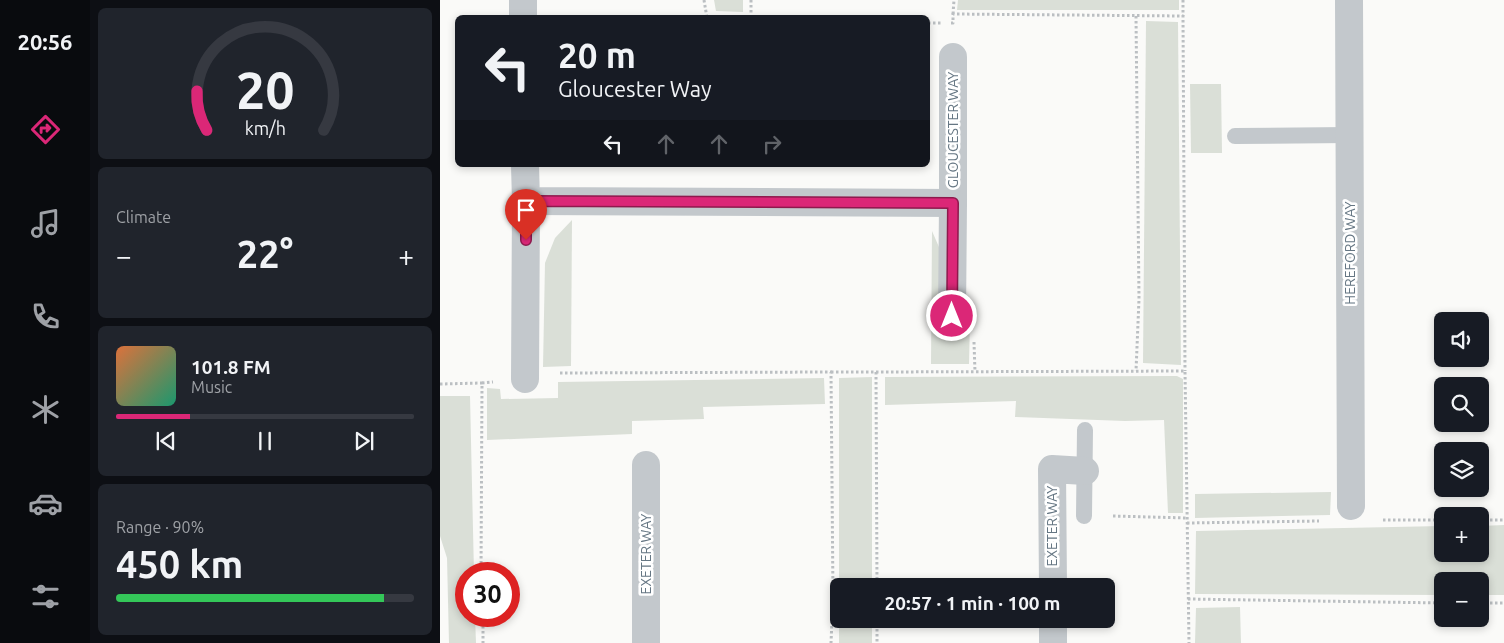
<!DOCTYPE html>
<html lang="en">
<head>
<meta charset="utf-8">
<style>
  body { margin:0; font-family:Ubuntu,sans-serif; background:#20242c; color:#f1f3f6; height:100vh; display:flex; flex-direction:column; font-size:19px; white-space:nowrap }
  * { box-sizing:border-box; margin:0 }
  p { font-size:16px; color:#9ea1a6 }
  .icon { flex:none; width:28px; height:28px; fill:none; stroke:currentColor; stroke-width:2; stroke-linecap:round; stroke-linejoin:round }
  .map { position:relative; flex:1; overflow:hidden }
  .drawer { display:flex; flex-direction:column; gap:8px; padding:8px; background:#0d0f14; width:350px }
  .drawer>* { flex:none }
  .hud { position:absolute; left:15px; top:15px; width:475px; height:152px; border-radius:8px; box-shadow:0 2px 8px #0003; background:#171b24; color:#f1f3f6; overflow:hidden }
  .buttons { position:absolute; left:994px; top:312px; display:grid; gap:10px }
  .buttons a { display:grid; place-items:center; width:55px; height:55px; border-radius:8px; background:#171b24; box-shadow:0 2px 8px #0003; font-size:25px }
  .speed { position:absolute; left:15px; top:562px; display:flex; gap:10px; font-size:25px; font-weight:700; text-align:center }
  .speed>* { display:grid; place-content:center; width:65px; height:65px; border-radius:50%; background:#171b24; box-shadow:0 2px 8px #0003; line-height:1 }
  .speed .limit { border:8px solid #d22; background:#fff; color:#111 }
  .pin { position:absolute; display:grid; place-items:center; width:42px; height:42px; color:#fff; margin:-51px -21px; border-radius:50% 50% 50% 0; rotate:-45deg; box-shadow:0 0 5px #0007 }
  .pin .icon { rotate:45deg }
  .me { position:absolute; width:55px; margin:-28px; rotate:0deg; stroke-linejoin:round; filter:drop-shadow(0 0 4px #0008) }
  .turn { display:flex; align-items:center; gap:18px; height:105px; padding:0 20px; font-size:22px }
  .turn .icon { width:65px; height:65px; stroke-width:2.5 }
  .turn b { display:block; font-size:35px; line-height:42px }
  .lanes { display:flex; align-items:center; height:48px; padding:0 20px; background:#0003; justify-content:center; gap:25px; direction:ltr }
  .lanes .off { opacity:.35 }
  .big { font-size:38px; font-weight:700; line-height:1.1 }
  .drawer .card { flex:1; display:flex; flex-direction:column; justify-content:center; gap:8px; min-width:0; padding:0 18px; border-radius:8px; background:#20242c }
  .drawer .dial { align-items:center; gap:0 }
  .dial svg { height:130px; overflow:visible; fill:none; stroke:#363941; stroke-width:7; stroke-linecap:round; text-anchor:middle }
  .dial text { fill:#f1f3f6; stroke:none }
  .song { display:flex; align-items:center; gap:15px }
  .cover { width:60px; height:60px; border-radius:8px; background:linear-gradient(135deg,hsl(20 70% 55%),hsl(160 70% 35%)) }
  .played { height:5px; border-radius:2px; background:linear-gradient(90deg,#db2777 25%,#363941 25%) }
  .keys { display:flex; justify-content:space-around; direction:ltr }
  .heat { display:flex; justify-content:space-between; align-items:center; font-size:28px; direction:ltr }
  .charge { height:8px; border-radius:4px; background:linear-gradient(90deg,#34c759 90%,#363941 0) }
  .trip { position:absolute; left:390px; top:578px; width:285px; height:50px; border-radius:8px; background:#171b24; box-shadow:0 2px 8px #0003; font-weight:700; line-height:50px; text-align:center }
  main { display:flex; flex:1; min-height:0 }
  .tab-bar { display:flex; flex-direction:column; width:90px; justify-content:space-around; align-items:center; background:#090b0e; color:#9ea1a6 }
  .tab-bar .icon { width:35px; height:35px }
  .tab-bar .on { color:#db2777 }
  .tab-bar b { font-size:22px; color:#f1f3f6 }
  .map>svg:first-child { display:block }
</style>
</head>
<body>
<main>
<nav class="tab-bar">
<b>20:56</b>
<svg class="icon on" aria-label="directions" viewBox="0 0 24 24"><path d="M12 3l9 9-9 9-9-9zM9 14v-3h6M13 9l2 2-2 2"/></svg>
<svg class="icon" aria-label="music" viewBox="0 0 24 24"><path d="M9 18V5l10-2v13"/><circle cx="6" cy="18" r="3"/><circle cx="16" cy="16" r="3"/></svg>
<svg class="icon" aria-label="phone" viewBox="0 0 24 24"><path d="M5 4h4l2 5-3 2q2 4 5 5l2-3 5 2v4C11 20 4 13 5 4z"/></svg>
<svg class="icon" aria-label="climate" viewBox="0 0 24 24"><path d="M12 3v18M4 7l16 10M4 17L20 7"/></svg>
<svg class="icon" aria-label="car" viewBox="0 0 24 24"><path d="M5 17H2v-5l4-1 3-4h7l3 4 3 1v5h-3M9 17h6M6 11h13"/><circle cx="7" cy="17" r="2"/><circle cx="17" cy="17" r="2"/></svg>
<svg class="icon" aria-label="filters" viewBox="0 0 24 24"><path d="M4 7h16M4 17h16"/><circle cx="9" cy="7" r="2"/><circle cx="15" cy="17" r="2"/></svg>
</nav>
<section class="drawer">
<div class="card dial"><svg viewBox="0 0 100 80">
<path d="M14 69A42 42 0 1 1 86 69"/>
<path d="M14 69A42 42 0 0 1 8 45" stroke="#db2777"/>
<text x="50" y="56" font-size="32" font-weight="700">20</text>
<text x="50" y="72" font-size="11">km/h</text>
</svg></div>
<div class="card"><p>Climate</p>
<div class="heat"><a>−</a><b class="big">22°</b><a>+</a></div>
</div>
<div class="card">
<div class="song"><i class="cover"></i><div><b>101.8 FM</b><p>Music</p></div></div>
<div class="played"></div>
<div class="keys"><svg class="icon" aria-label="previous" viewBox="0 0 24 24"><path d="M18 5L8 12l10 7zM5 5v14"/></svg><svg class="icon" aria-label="pause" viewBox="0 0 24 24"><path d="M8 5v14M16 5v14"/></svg><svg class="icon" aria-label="next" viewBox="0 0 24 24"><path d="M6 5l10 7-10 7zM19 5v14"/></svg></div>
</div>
<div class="card"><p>Range · 90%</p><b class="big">450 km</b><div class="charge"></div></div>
</section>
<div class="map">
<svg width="1064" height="643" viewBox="0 0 1064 643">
  <rect width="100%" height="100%" fill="#fafaf8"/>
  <!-- green -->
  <g fill="#dadfd7">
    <path d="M274 0H303V12L276 11Z"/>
    <path d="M518 0H739V10H517Z"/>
    <path d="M706 21 738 22 741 365 703 363Z"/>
    <path d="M750 84H781L782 153H751Z"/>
    <path d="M132 220 131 366 103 367 105 263 115 238Z"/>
    <path d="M492 231 502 254 501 324 530 322 529 364H491Z"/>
    <path d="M737 376 743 379V513H728L724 420 685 421 575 417 576 401 445 405V377Z"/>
    <path d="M432 377V586H399V378Z"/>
    <path d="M384 378 385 404 263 407 264 419 192 421V434L47 440V388L60 389 61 399 118 398V382Z"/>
    <path d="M0 396H30L34 574H26V616H35L36 643H9L7 558 0 536Z"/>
    <path d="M891 492 890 515 755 518V494Z"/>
    <path d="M1064 525V595H1040V581H1002V595L755 594 756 531 1002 526V554H1040V526Z"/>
    <path d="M800 607 801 643H755L756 608Z"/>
    <rect x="399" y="619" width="33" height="24"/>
  </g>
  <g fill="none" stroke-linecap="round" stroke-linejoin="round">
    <!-- path -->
    <g stroke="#bbbfc2" stroke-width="3" stroke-dasharray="2.5 2.5" stroke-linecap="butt">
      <path d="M264 0 267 18"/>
      <path d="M311 0V18"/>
      <path d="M743 0V16"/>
      <path d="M513 14 514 0"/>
      <path d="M696 16 699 299 696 371"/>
      <path d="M488 23H502"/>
      <path d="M511 23H513V14L743 16 745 371"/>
      <path d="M534 342 535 372"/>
      <path d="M391 372H436L437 586"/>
      <path d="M436 372 745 371 749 643"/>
      <path d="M120 373 391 372 393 596 391 643"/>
      <path d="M42 383 53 382"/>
      <path d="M0 384 42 383 41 574"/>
      <path d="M673 516 747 518"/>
      <path d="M943 520H1002"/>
      <path d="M1040 520H1064"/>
      <path d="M747 523 879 521"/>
      <path d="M748 599 1002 603"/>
      <path d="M1040 603H1064"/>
      <path d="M43 616V643"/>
      <path d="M437 619V643"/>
    </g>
    <!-- service -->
    <g stroke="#c3c8cc" stroke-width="16">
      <path d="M795 136 909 135"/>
      <path d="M644 516 645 430"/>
    </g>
    <!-- minor -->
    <g stroke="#c3c8cc" stroke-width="28">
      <path d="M83 0V18"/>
      <path d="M909 0 911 506"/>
      <path d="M85 165 86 201 513 203V57"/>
      <path d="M512 316 513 203"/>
      <path d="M85 379 86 201"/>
      <path d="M613 586 612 469 645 471"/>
      <path d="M613 619V643"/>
      <path d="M206 643V465"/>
    </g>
  </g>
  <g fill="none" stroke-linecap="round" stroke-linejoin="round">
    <defs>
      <path id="route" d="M86 240V201L513 203 512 316"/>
    </defs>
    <!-- route casing -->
    <use href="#route" stroke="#8e194d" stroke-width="12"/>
    <!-- route -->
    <use href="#route" stroke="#db2777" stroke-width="9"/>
  </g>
  <g text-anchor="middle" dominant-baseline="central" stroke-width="5" stroke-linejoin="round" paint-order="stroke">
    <!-- street labels -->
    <g font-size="14" fill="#657683" stroke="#fff">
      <text transform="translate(513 130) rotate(-90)">GLOUCESTER WAY</text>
      <text transform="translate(910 253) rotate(-90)">HEREFORD WAY</text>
      <text transform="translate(612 526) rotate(-90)">EXETER WAY</text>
      <text transform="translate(206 554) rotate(-90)">EXETER WAY</text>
    </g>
  </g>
</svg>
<div class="buttons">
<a><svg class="icon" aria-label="sound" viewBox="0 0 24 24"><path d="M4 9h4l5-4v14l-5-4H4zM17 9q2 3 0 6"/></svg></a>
<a><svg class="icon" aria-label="search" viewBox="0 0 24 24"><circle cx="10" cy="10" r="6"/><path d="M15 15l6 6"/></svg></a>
<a><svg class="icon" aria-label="layers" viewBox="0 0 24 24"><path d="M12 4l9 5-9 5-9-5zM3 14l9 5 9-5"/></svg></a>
<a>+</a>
<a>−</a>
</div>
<div class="speed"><div class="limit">30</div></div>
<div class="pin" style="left:86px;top:240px;background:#d93025"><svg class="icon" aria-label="arrive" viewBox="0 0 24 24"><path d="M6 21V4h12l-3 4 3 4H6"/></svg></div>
<svg class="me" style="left:512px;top:316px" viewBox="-20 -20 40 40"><circle r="17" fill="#db2777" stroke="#fff" stroke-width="3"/><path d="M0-11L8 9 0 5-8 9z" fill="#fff"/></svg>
<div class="trip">20:57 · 1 min · 100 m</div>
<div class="hud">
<div class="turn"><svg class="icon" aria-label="left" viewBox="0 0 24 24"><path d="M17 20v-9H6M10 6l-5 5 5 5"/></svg><div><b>20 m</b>Gloucester Way</div></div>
<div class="lanes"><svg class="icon" aria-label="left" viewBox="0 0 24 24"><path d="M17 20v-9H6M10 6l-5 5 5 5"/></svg><svg class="icon off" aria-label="ahead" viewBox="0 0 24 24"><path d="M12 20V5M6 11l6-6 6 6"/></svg><svg class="icon off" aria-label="ahead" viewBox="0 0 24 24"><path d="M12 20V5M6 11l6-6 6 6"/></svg><svg class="icon off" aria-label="right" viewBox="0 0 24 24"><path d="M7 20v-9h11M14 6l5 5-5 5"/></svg></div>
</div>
</div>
</main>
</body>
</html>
